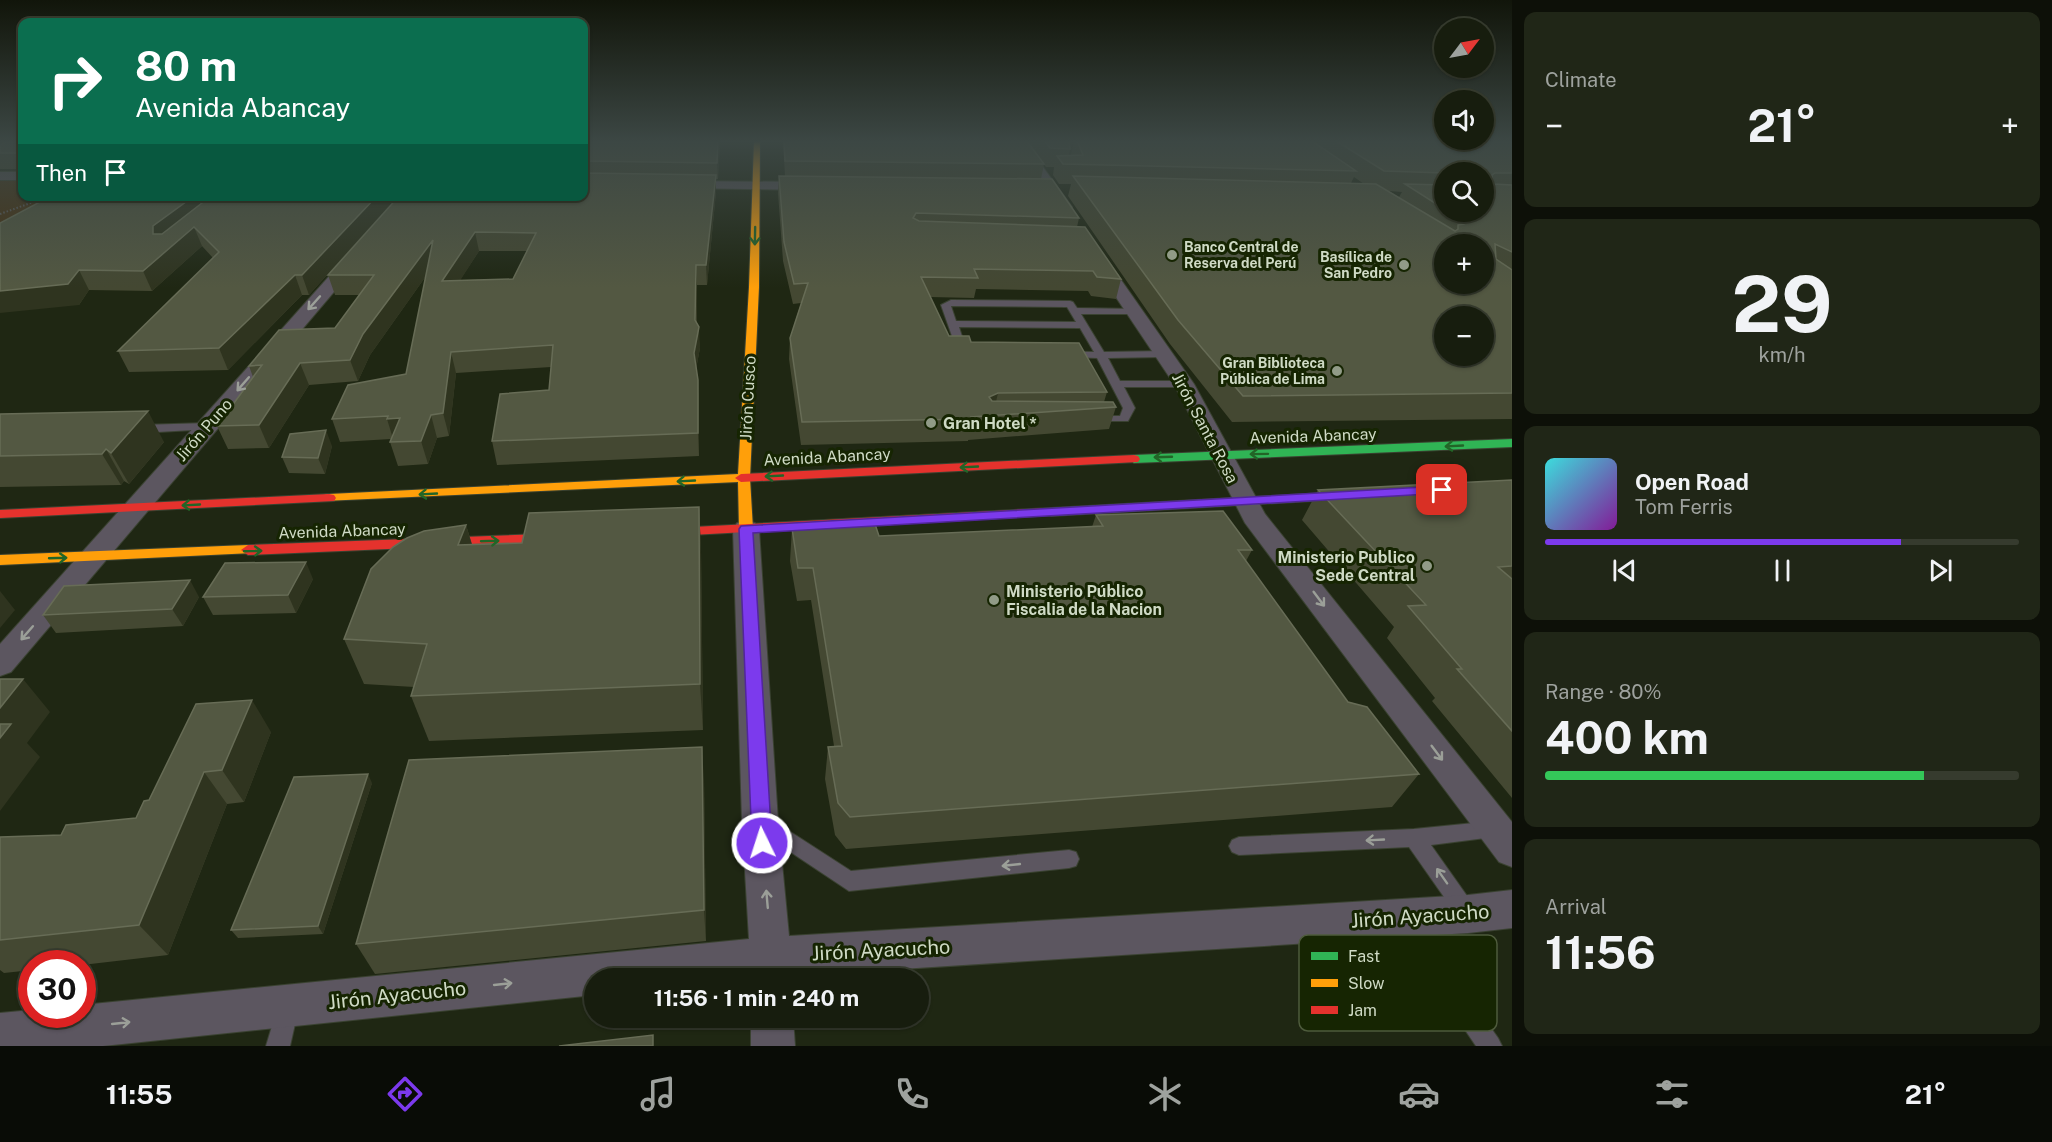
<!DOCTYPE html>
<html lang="en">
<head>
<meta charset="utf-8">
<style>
  body { margin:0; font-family:"Public Sans",sans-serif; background:#202617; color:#f1f3f6; height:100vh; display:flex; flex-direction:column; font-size:22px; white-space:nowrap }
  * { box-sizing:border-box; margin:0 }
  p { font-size:20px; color:#9ea29e }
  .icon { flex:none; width:33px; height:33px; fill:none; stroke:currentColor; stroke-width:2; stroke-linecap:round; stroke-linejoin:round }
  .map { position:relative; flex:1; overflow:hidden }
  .details { display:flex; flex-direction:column; gap:12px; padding:12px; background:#0d1008; width:540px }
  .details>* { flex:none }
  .banner { position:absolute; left:18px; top:18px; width:570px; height:183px; border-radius:12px; box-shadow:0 2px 4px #0004,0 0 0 2px #363b2e; background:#0b6e4f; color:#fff; overflow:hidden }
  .needle { width:39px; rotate:58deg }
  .fabs { position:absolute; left:1434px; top:18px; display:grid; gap:12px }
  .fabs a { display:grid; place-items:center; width:60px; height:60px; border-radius:50%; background:#171d0e; box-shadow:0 2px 4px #0004,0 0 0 2px #363b2e; font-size:30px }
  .speed { position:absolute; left:18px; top:950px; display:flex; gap:12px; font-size:30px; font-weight:700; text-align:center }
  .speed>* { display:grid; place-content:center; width:78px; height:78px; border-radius:50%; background:#171d0e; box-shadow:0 2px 4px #0004,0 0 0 2px #363b2e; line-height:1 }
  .speed .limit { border:9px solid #d22; background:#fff; color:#111 }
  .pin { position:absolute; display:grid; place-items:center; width:51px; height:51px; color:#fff; margin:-26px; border-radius:12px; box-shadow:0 3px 9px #0006 }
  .me { position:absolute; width:66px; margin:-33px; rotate:356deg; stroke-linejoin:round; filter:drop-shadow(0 0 4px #0008) }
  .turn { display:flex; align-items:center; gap:21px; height:126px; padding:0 18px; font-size:27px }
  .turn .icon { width:78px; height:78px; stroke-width:2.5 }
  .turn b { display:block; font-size:42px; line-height:51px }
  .then { display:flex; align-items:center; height:57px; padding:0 18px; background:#0003; gap:12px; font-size:22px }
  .big { font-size:45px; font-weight:700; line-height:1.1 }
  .details .tile { flex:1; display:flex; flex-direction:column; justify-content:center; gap:9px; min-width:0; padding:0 21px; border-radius:12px; background:#202617 }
  .details .dial { align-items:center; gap:0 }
  .dial b { font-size:78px; line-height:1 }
  .song { display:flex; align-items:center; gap:18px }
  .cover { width:72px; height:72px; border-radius:9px; background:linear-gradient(135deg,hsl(180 70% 55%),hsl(290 70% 35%)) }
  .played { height:6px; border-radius:3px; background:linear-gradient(90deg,#7c3aed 75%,#363b2e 75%) }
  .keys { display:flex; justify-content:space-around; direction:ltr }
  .heat { display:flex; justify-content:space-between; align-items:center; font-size:33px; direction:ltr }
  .charge { height:9px; border-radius:4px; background:linear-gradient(90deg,#34c759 80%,#363b2e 0) }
  .trip { position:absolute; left:584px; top:968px; width:345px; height:60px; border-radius:30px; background:#171d0e; box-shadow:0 2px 4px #0004,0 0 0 2px #363b2e; font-weight:700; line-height:60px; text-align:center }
  .tabs { display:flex; height:96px; justify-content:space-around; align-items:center; background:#090c06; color:#9ea29e }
  .tabs .icon { width:42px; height:42px }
  .tabs .on { color:#7c3aed }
  .tabs b { font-size:27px; color:#f1f3f6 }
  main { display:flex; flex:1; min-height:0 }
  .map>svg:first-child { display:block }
</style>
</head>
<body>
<main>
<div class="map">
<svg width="1512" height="1046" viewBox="0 0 1512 1046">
  <rect width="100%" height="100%" fill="#1f2713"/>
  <!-- green -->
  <path fill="#483110" d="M0 178 22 179V196L75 197 0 238Z"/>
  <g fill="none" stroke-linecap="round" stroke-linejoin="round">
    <defs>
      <g id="lane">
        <path d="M951 300 1070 301 1073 302 1077 308 1137 309V313L1134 314H1081L1104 352 1164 351 1169 354 1164 357 1108 358 1120 381H1184L1189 384 1184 387H1124L1135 408 1128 421H1091L1089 419 1095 416H1120L1123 408 1097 358 958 353 941 305ZM951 306 1067 307 1076 322 956 321ZM959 327 1080 328 1094 352 966 349Z"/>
        <path d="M207 423 211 425 213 427 211 429 140 433 134 429 140 425Z"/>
        <path d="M766 816 851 871 1069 850 1076 852 1079 859 1076 866 1069 868 849 891 759 831 756 825 759 819Z"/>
        <path d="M1494 821 1501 824 1504 830 1501 836 1431 845 1472 903 1475 910 1472 917 1465 920 1458 917 1409 847 1239 855 1232 852 1229 846 1232 840 1239 837 1414 829Z"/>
        <path d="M1404 912 1411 915 1498 1038 1502 1046H1476L1397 929 1394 922 1397 915Z"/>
        <path d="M287 1000 295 1003 298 1011 290 1046H266L279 1003Z"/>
      </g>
      <g id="street">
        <path d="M1012 141H1024L1072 207 1070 210H1060Z"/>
        <rect x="0" y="172" width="22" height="8"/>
        <path d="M683 181 811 182 818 186 811 190 678 188 676 185 678 182Z"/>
        <path d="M355 252 363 257 361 260 11 672 0 676V644L349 254Z"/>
        <path d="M1099 255 1105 257 1194 384 1265 514 1512 822V867L1499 862 1245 523 1174 384 1091 260Z"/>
        <path d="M746 521 755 523 759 529 778 821 789 936 1468 895 1512 890V928L1468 933 792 976 793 978H594V995L103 1046H0V1013L32 1010V1014H82V1005L749 939 742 821 733 529 737 523Z"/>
        <path d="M751 1017H793L795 1046H751Z"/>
      </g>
      <g id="fast">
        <path d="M1512 439V447L1134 463 1128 459 1134 455Z"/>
        <path d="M1359 491 1365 495 1364 498 1051 516 1044 512 1051 508Z"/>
      </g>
      <g id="slow">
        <path d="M754 141H760L759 287 750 478 753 529 751 532 746 533 739 529 738 482 324 501 322 498 324 495 329 494 738 474 749 287Z"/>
        <path d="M248 545 255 550 253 553 0 565V555Z"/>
      </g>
      <g id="jam">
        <path d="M1134 455 1138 456 1140 459 1138 462 741 482 735 478 741 474Z"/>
        <path d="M329 494 334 495 336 498 334 501 0 518V510Z"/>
        <path d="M1051 508 1058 512 1056 515 655 537 648 533 655 529Z"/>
        <path d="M568 533 573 535 575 538 573 541 248 555 241 550 248 545Z"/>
      </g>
    </defs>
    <!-- lane casing -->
    <use href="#lane" stroke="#3a4231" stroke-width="2"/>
    <!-- street casing -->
    <use href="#street" stroke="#3a4231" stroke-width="2"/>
    <!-- fast casing -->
    <use href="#fast" stroke="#3a4231" stroke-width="2"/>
    <!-- slow casing -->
    <use href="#slow" stroke="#3a4231" stroke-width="2"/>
    <!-- jam casing -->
    <use href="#jam" stroke="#3a4231" stroke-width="2"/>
    <!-- path -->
    <path stroke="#605f60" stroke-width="2" stroke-dasharray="1.5 2" stroke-linecap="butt" d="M0 214 50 196"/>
    <!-- lane -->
    <use href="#lane" fill="#5c5660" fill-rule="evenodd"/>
    <!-- street -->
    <use href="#street" fill="#5c5660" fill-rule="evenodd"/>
    <!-- fast -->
    <use href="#fast" fill="#30b455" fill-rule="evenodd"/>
    <!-- slow -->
    <use href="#slow" fill="#ff9f0a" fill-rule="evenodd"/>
    <!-- jam -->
    <use href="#jam" fill="#e5322d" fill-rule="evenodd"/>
  </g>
  <!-- wall -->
  <g fill="#444832" fill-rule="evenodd">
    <rect x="0" y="141" width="22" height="28"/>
    <path d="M584 141H720L718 179H716V192L707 285H697V322L700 348 696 369 699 402V456L497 465 492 441 549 390 551 367 456 373 449 436 437 438 428 464 398 466 390 442 391 439 340 442 332 419 406 374 426 276 370 355 358 381 309 385 269 448 228 449 217 426 253 377 249 366 335 328 359 295H335L328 275 584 196ZM479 251H527L513 279 460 280Z"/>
    <path d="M783 141H1512V419L1232 422 1170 344 1068 196 1071 184H1059L1053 175 1054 167H1046L1036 154 1044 164 1041 179 1079 218 1077 227 1121 279 1116 299 1091 296 1088 291 976 289 974 298 930 297 949 336 971 342 1107 392 1104 402 1116 407 1109 429 968 440V441L801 445 789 359 790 338 801 303 793 304 783 261 778 193 779 176H785ZM1444 172H1484V212H1444ZM1354 177 1364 184 1351 183ZM1389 191 1402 192 1399 197Z"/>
    <path d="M51 196H398L309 295H302L228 370 129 372 118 351 213 258 202 246 152 291 89 290 79 305Z"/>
    <path d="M0 414 164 442 129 484 124 481 121 485 0 487Z"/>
    <path d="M332 446 325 474 289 473 282 457Z"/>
    <path d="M1512 480V798L1432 701 1435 698 1387 638 1394 627 1302 520 1318 490Z"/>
    <path d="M699 507 701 551 703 730 429 741 411 696 414 687 364 684 344 639 466 525 472 544 522 543Z"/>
    <path d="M1096 515 1252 550 1246 561 1348 702 1419 774 1392 807 846 849 835 835 825 779 828 747 834 746 811 600 797 601 790 561 792 528 879 536 1092 527Z"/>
    <path d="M313 579 296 613 213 615 203 597Z"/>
    <path d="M199 597 183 626 56 633 43 615Z"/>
    <path d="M271 732 244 802 227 804 168 955 82 965V963H32V970L4 973 0 970V837L61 835 136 818 149 800Z"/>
    <path d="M704 780 706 941 375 974 356 944Z"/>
    <path d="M372 783 323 934 238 938 231 930Z"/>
  </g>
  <!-- shaded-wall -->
  <g fill="#2f341f">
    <path d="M718 141H720L718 179 717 163Z"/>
    <path d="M1072 141H1074L1070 159 1068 160 1070 149 1069 142Z"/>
    <path d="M716 175V192L707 285 706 265Z"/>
    <path d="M194 196H225L161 253 153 234V226Z"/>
    <path d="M377 196H398L309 295 302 275Z"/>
    <path d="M194 227 202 246 152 291 143 271Z"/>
    <path d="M475 232 479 251 447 301 442 281Z"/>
    <path d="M433 240 438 259 370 355 358 381 350 360 363 334Z"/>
    <path d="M696 265 697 285 696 341 699 327 700 348 695 375 694 353 695 320Z"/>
    <path d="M79 270 89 290 79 305 0 313V291Z"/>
    <path d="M295 275 302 295 228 370 219 348Z"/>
    <path d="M451 352 456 373 449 436 443 413Z"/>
    <path d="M300 363 309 385 269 448 259 425Z"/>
    <path d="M698 380 699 402V456L698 433Z"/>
    <path d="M998 393 993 415 989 397Z"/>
    <path d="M148 411 164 442 129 484 111 453Z"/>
    <path d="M431 415 437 438 428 464 421 441Z"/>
    <path d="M400 418 394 442 387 419Z"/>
    <path d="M326 430 332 446 325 474 318 458Z"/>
    <path d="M106 449 124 481 121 485 102 454Z"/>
    <path d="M699 507 701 551 703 730 700 684Z"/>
    <path d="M466 525 479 569 458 545Z"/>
    <path d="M306 562 313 579 296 613 288 595Z"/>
    <path d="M190 580 199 597 183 626 172 609Z"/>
    <path d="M0 591 15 610 0 628Z"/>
    <path d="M23 679 50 712 27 743 40 757 0 811V708Z"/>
    <path d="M252 700 271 732 244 802 222 770Z"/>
    <path d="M702 747 704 780 706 941 704 910Z"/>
    <path d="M204 772 227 804 168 955 139 925Z"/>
    <path d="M368 774 372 783 323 934 318 926Z"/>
  </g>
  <!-- building -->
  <g fill="#535842" stroke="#676c56" stroke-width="1.5" fill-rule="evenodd">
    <path d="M8 141H22V153H0V145Z"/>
    <path d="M584 141H718L717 163 584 161Z"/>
    <path d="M784 141H1027L1044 164 785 161Z"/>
    <path d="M1045 141H1072L1069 142 1070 149 1050 148Z"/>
    <path d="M1075 141H1312L1356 171 1063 164 1057 156 1083 155 1078 143Z"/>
    <path d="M1336 141H1512V173H1495L1492 175 1493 184 1512 185V252L1495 244 1496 259 1512 270V393L1243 396 1178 320 1073 176 1376 184 1455 231 1458 229V225L1464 224V221L1449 212H1484V172L1444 173 1384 171ZM1444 244H1484V284H1444ZM1444 316H1484V356H1444Z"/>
    <path d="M584 173 716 175 706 265H696L695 320 699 327 694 353 698 380V433L492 441 500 394 549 390 553 345 451 352 443 413 431 415 421 441 390 442 400 418 387 419 388 416 332 419 348 385 406 374 433 240 363 334 350 360 300 363 259 425 217 426 262 365 249 366 279 330 335 328 374 275H328L399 196H584ZM475 232 536 233 513 279 442 281Z"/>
    <path d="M779 176 1052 179 1079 218 916 213 913 218 919 221 1085 227 1121 279 1097 277 1093 271 974 269 978 278 921 277 949 336H969L971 342 1079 343 1107 392 998 393 989 397 992 401 1113 402 1116 407 971 417 972 419 802 422 790 338 808 283 794 284 784 242Z"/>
    <path d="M1405 184 1444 185V209Z"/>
    <path d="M51 196H194L153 226V234H162L211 196H377L302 275H295L219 348 118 351 219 252 194 227 143 271 79 270 68 284 0 291V223Z"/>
    <path d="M148 411 111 453 106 449 102 454 0 456V414Z"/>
    <path d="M326 430 318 458 282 457 290 434Z"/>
    <path d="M1512 480V566L1498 567 1512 579V731L1457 669H1462L1408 606 1426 605 1318 490Z"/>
    <path d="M699 507 700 684 411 696 427 644 344 639 371 569 393 547 407 538 424 531 466 525 458 545 522 543 529 513Z"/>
    <path d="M1223 511 1252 550H1238L1348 702 1367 707 1419 774 850 817 838 803 828 747 842 746 819 604 813 568H798L792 528 875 524 879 536 1103 526 1096 515Z"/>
    <path d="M306 562 288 595 203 597 225 563Z"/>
    <path d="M190 580 172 609 43 615 64 586Z"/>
    <path d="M0 679H23L0 708Z"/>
    <path d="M252 700 222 770 204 772 139 925 0 940V837L61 835 66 825 136 818 144 801 149 800 196 704Z"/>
    <path d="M0 724H11L0 738Z"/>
    <path d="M702 747 704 910 356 944 409 760Z"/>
    <path d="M368 774 318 926 231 930 294 777Z"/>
    <path d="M653 1035V1046H559Z"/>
  </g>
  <!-- one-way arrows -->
  <defs><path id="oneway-shaft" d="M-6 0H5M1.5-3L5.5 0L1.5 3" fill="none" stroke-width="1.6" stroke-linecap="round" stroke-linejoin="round" transform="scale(1.5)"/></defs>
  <g stroke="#226527">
    <use href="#oneway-shaft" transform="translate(755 236) rotate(91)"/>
    <use href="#oneway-shaft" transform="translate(1454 446) rotate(177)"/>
    <use href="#oneway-shaft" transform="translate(1259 454) rotate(179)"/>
    <use href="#oneway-shaft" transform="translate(1163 457) rotate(178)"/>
    <use href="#oneway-shaft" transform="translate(969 467) rotate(177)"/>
    <use href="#oneway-shaft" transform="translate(774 476) rotate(177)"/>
    <use href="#oneway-shaft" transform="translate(686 481) rotate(177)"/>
    <use href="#oneway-shaft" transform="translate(428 494) rotate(177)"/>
    <use href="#oneway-shaft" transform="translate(191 505) rotate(177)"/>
    <use href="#oneway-shaft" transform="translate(490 541) rotate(-2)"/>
    <use href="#oneway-shaft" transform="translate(253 551) rotate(-2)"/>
    <use href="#oneway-shaft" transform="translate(58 558) rotate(-2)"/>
  </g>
  <g stroke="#9b9f98">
    <use href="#oneway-shaft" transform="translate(314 303) rotate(132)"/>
    <use href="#oneway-shaft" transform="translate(243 384) rotate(131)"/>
    <use href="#oneway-shaft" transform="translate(1319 599) rotate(53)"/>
    <use href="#oneway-shaft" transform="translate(27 633) rotate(131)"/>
    <use href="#oneway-shaft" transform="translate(1437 753) rotate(53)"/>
    <use href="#oneway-shaft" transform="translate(1375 840) rotate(177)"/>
    <use href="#oneway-shaft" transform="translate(1011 865) rotate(174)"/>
    <use href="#oneway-shaft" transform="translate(1442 876) rotate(-125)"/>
    <use href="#oneway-shaft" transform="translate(767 899) rotate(-95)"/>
    <use href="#oneway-shaft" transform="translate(503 984) rotate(-6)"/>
    <use href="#oneway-shaft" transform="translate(121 1023) rotate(-6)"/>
  </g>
  <!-- sky -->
  <linearGradient id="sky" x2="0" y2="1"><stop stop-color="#11150a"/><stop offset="0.49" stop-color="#3c4744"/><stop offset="1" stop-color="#3c4744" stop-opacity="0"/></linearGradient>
  <rect width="1512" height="288" fill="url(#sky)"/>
  <!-- route -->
  <path fill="#7c3aed" stroke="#51269a" stroke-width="1.5" d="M1442 486 1446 488 1448 490 1446 493 753 533 772 843 769 850 762 852 755 850 752 843 739 529 741 526Z"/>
  <!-- markers -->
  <g fill="#919b87" stroke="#162502" stroke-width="2">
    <circle cx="1172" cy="255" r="6"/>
    <circle cx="1404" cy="265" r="6"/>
    <circle cx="1337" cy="371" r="6"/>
    <circle cx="931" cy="423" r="6"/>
    <circle cx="1427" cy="566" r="6"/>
    <circle cx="994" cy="600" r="6"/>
  </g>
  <g text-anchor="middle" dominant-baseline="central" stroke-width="6" stroke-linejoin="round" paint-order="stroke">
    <!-- far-poi labels -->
    <g font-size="14" font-weight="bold" fill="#cfdac5" stroke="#162502" text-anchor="end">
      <text x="1184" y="247" text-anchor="start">Banco Central de<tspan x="1184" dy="16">Reserva del Perú</tspan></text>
      <text x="1392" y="257">Basílica de<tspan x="1392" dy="16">San Pedro</tspan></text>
      <text x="1325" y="363">Gran Biblioteca<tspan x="1325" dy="16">Pública de Lima</tspan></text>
    </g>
    <!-- street labels -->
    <g font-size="16" fill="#cfdac5" stroke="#162502">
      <text transform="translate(748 398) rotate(-87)">Jirón Cusco</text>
      <text transform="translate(1205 428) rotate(62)">Jirón Santa Rosa</text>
      <text transform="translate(204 430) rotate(-49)">Jirón Puno</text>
      <text transform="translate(1313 436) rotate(-2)">Avenida Abancay</text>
      <text transform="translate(827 457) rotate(-3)">Avenida Abancay</text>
      <text transform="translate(342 531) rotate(-2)">Avenida Abancay</text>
    </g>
    <!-- poi labels -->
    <g font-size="16" font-weight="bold" fill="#cfdac5" stroke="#162502" text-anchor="start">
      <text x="943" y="423">Gran Hotel *</text>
      <text x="1415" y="557" text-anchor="end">Ministerio Publico<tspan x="1415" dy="18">Sede Central</tspan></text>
      <text x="1006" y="591">Ministerio Público<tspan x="1006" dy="18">Fiscalia de la Nacion</tspan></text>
    </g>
    <!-- near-street labels -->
    <g font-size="20" fill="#cfdac5" stroke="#162502">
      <text transform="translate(1420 916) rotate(-4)">Jirón Ayacucho</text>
      <text transform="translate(881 950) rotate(-3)">Jirón Ayacucho</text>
      <text transform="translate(397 995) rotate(-6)">Jirón Ayacucho</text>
    </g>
  </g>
  <!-- legend -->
  <rect x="1299" y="935" width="198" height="96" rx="9" fill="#162502" stroke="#4e5b3c" stroke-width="1.5"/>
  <rect x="1311" y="952" width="27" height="8" fill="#30b455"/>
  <rect x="1311" y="979" width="27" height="8" fill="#ff9f0a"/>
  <rect x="1311" y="1006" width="27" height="8" fill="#e5322d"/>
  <g font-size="16" fill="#cfdac5">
    <text x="1348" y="962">Fast</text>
    <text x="1348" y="989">Slow</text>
    <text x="1348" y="1016">Jam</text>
  </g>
</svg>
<div class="fabs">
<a><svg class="needle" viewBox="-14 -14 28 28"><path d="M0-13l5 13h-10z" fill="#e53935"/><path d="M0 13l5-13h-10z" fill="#9ea29e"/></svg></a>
<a><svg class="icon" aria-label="sound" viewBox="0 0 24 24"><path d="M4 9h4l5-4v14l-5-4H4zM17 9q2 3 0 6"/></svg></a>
<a><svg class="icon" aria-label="search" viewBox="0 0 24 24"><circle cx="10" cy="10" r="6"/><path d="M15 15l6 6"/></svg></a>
<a>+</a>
<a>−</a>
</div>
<div class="speed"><div class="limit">30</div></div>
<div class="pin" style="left:1442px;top:490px;background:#d93025"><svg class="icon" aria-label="arrive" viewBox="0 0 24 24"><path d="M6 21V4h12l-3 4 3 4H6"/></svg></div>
<svg class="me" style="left:762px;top:843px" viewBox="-20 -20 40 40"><circle r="17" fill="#7c3aed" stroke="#fff" stroke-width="3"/><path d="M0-11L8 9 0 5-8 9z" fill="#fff"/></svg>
<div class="trip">11:56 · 1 min · 240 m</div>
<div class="banner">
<div class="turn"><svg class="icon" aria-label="right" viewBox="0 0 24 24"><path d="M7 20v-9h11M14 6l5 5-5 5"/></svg><div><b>80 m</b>Avenida Abancay</div></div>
<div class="then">Then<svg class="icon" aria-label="arrive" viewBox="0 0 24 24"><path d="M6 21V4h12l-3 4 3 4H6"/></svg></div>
</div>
</div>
<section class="details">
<div class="tile"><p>Climate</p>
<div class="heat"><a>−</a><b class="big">21°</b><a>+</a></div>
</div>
<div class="tile dial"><b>29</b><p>km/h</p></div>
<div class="tile">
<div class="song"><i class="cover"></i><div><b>Open Road</b><p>Tom Ferris</p></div></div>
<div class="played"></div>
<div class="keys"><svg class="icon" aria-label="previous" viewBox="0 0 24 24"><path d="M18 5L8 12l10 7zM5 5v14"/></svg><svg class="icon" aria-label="pause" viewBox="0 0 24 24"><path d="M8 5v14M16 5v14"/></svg><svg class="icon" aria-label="next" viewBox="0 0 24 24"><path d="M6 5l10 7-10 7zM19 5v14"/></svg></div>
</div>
<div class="tile"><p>Range · 80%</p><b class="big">400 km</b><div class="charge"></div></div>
<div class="tile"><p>Arrival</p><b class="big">11:56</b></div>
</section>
</main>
<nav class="tabs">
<b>11:55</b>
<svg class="icon on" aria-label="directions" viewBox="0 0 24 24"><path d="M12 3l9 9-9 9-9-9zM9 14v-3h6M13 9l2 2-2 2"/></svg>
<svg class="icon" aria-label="music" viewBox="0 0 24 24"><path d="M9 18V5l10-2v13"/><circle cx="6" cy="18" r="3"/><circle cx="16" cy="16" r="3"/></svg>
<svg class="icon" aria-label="phone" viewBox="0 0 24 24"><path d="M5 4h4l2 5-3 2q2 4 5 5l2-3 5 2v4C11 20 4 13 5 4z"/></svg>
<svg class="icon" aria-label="climate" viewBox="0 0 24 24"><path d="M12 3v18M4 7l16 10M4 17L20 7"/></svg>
<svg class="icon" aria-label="car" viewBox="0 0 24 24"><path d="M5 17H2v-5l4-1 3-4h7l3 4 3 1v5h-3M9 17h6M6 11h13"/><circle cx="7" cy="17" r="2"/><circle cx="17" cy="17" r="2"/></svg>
<svg class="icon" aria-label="filters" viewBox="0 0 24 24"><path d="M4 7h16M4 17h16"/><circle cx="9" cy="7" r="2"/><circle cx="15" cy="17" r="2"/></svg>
<b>21°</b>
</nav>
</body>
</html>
